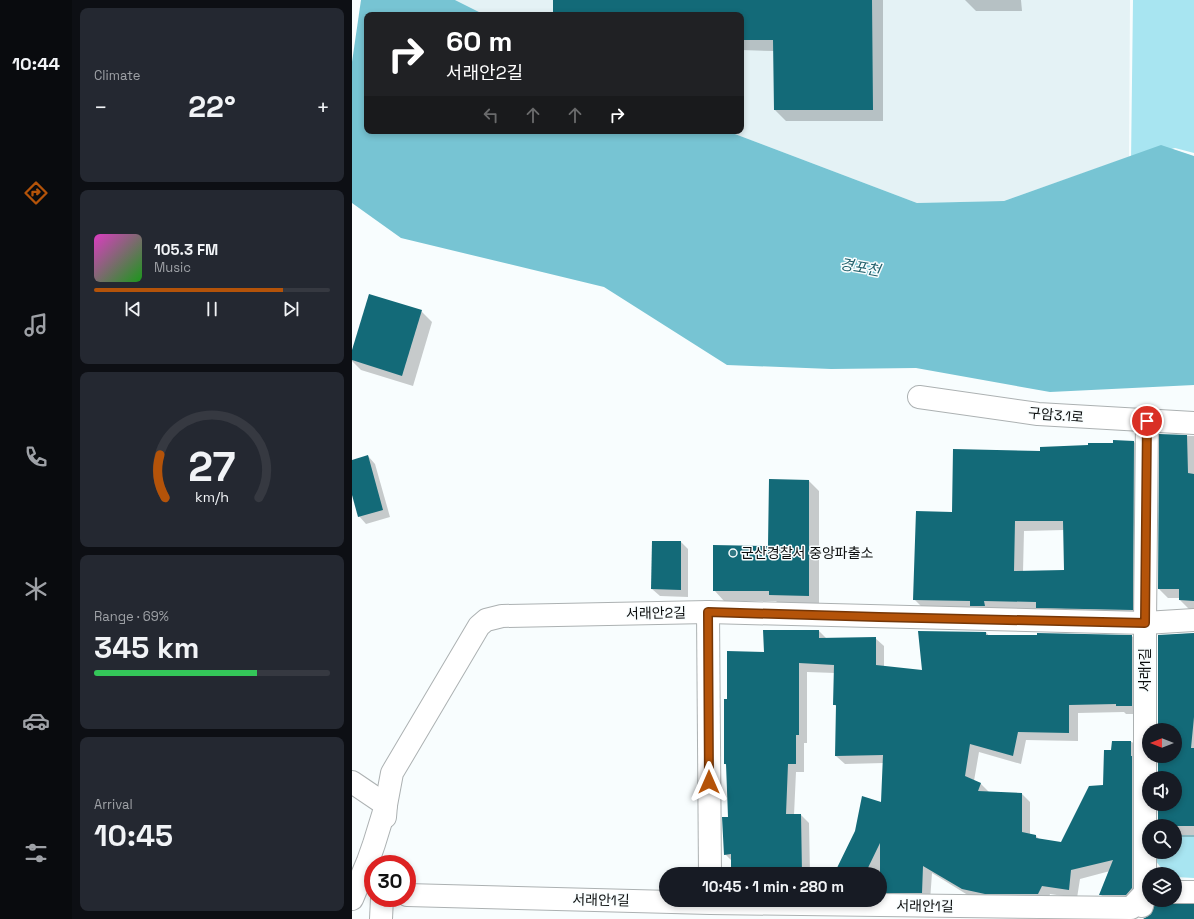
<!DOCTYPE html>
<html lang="en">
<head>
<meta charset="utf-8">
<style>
  body { margin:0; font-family:"Space Grotesk","Noto Sans KR",sans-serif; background:#242831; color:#f1f3f6; height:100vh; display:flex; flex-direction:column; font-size:15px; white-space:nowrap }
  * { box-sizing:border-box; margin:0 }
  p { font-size:13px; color:#9ea1a6 }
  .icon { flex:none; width:22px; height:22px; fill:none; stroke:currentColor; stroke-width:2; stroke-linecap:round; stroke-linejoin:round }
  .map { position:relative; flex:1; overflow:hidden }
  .panel { display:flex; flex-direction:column; gap:8px; padding:8px; background:#0d0f14; width:280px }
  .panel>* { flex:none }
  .top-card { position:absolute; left:12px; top:12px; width:380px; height:122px; border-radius:8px; box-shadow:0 2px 6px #0003; background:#202124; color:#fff; overflow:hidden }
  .needle { width:26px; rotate:270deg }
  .fabs { position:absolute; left:790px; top:723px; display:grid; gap:8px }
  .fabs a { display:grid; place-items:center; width:40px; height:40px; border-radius:50%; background:#171b24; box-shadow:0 2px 6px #0003; font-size:20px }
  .speed { position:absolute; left:12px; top:855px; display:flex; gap:8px; font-size:20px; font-weight:700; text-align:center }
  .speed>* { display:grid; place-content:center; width:52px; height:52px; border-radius:50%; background:#171b24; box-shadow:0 2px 6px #0003; line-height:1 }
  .speed .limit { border:6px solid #d22; background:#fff; color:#111 }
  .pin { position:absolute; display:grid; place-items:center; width:34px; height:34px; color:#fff; margin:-17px; border:2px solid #fff; border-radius:50%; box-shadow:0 1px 4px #0007 }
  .me { position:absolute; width:44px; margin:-22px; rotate:0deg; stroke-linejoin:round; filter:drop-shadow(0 0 3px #0008) }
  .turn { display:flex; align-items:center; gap:14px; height:84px; padding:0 16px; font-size:18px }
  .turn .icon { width:52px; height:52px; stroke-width:2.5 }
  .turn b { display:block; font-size:28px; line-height:34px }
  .lanes { display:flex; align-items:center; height:38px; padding:0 16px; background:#0003; justify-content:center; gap:20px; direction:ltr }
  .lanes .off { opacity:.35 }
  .big { font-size:30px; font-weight:700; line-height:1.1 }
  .panel .widget { flex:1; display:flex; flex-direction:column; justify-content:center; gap:6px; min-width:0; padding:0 14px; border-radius:8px; background:#242831 }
  .panel .dial { align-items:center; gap:0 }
  .dial svg { height:104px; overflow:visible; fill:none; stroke:#363941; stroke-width:7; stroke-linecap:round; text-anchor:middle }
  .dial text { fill:#f1f3f6; stroke:none }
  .song { display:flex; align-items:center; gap:12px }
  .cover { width:48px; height:48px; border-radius:6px; background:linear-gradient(135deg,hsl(310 70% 55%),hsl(120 70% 35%)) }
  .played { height:4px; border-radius:2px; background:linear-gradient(90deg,#b45309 80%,#363941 80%) }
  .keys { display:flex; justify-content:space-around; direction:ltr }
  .heat { display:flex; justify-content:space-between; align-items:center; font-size:22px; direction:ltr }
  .charge { height:6px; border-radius:3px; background:linear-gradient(90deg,#34c759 69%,#363941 0) }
  .trip { position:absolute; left:307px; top:867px; width:228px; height:40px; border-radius:20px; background:#171b24; box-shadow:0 2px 6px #0003; font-weight:700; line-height:40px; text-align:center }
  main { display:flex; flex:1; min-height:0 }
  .menu { display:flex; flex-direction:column; width:72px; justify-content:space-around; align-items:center; background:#090b0e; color:#9ea1a6 }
  .menu .icon { width:28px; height:28px }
  .menu .selected { color:#b45309 }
  .menu b { font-size:18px; color:#f1f3f6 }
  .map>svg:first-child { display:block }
</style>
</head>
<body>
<main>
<nav class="menu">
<b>10:44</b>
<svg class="icon selected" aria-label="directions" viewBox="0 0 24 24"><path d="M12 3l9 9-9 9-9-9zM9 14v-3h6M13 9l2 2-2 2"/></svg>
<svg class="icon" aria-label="music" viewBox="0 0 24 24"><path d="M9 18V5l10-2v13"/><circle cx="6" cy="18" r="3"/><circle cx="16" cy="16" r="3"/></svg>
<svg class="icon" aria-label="phone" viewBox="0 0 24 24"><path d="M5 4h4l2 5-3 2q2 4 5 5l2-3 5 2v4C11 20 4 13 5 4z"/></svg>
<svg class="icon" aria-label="climate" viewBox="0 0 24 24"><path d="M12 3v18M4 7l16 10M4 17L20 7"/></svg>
<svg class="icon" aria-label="car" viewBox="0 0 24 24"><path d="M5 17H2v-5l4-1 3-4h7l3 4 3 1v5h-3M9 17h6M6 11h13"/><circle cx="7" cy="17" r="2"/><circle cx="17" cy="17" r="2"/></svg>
<svg class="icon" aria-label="filters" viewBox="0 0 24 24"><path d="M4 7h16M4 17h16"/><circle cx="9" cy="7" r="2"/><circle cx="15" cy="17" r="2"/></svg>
</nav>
<section class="panel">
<div class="widget"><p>Climate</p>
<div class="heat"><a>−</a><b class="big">22°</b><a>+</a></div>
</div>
<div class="widget">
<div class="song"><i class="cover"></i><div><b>105.3 FM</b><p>Music</p></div></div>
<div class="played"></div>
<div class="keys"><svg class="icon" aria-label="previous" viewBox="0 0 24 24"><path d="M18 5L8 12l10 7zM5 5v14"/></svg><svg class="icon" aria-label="pause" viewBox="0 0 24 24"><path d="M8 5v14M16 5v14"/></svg><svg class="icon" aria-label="next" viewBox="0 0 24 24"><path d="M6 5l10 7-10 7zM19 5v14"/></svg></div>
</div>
<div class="widget dial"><svg viewBox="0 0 100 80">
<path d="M14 69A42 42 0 1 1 86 69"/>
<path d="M14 69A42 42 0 0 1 10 36" stroke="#b45309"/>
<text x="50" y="56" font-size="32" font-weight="700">27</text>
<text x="50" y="72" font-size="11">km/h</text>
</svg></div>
<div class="widget"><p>Range · 69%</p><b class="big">345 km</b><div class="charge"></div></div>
<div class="widget"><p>Arrival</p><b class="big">10:45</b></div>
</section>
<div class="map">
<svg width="842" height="919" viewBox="0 0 842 919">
  <rect width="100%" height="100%" fill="#f8fdfe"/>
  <!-- built -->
  <path fill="#e4f2f5" d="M103 0H778L777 157 652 201 565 203 375 131H389V15H133Z"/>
  <!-- green -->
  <g fill="#a8e5f1">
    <path d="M781 0H842V153L823 148 793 156 779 162Z"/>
    <path d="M823 835H842V878L823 877V874H814L803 860V852H823Z"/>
  </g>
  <!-- water -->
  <path fill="#77c4d3" d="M0 0H103L133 15H15V131H375L565 203 652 201 809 145 842 156V385L698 392 564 368 479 369 375 365 252 287 49 238 0 203Z"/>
  <!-- pier -->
  <path fill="#f8fdfe" d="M0 0H9L0 62Z"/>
  <!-- shadow -->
  <g fill="#0003" fill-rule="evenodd">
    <path d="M202 0H531V121H434L423 110 422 51 389 50V15H202Z"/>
    <path d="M613 0H669L670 11H624Z"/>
    <path d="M69 311 80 322 61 386 9 370 0 361V354Z"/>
    <path d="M808 435 842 436V609H837L828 600V598H816L807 589Z"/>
    <path d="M782 442 792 451 790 619 572 609 562 599 601 513 689 452ZM712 530 713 571 671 572 672 531Z"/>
    <path d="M16 456 23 464 38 517 14 524 7 516 0 491V461Z"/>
    <path d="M418 480 457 481 467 491V606L428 605 424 601H372L362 590 417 547Z"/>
    <path d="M301 542H329L336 549V597L308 596 300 589Z"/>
    <path d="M467 631 475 639 523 638 532 646V667L571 671 634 632 637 636H686V634L780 636 789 645V714H774L772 712 726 713V741L674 740 669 764 627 752 622 781 628 783 637 792 670 794 678 802V835L684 836 688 840 710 843 752 786 760 751 761 742H780L789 751V897L757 903 749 895 758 871 728 879 725 898 698 894 695 903 619 897 580 873 578 901 528 900V874H483L530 803 532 763 493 764 484 756 485 707 482 704 483 673 455 672V743H452V772H444L442 815H449L457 823 458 874H380V861L373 854 377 818 375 765 373 764 376 700 413 653Z"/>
    <path d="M842 633V837H823V826H806V804H823V778H806V756H823V730H806V636Z"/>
  </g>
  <!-- building -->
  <g fill="#136a78" fill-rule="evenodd">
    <path d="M201 0H520L521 110H422L421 40H389V15H201Z"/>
    <path d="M17 294 70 310 50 376 0 360V350Z"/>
    <path d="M807 434 835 435 836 473 842 474V601L827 600V589H806Z"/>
    <path d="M761 440 782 441 781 610 684 608V602L632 601 633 606H618V601L561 600 564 511 600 512 601 449 688 451V447L736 445V443H761ZM663 521H711L712 570 662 571Z"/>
    <path d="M16 455 31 510 6 517 0 495V460Z"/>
    <path d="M417 479 457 480V596L417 595V591H361V545L416 546Z"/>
    <path d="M300 541H329V590L299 589Z"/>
    <path d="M411 630H467V638L524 637V665L570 670 566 631 634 632V635H685V633L780 635V706H764V704L717 705V733L666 732 661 756 618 744 613 776 629 783 626 791 670 793V832L684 835V838L709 842 737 786 751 785 752 750H759L760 741H779V756H780V888L774 895H747L761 860 719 870 717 890 690 886 686 894H633L610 889 571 866 570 893H528V843L513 874H482L503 831 510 796 529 802 531 755 483 756 484 705H481L482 665 447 663V735H444V764H436L434 814H449L450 874H379V854L372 855 370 817H376L374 764H372V699H375V651L412 652Z"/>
    <path d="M842 633V717L839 748H842V826H806V804H823V778H806V756H823V730H809V728H806V635Z"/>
    <path d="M807 900H814L817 903 823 904H842V919H791L799 914 803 904Z"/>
  </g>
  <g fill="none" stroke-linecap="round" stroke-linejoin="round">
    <defs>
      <g id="minor">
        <path d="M567 397 686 414 842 423"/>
        <path d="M356 612 358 874"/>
        <path d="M0 782 34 805 33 817"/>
        <path d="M823 892H842"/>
        <path d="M55 895 358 903 779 908 793 893H797"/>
        <path d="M0 899 16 861 22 844 34 805 40 773 127 626 134 620 150 616 356 612 793 623 842 620"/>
        <path d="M790 906 793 893V623L795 421"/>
        <path d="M29 919 30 898"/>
      </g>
    </defs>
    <!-- minor casing -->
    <use href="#minor" stroke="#acb1b2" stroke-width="24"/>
    <!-- minor -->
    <use href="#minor" stroke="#fff" stroke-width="22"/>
  </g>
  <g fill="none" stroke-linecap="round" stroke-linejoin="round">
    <defs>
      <path id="route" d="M357 782 356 612 527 617 793 623 795 421"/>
    </defs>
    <!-- route casing -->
    <use href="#route" stroke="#753606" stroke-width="10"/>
    <!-- route -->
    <use href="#route" stroke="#b45309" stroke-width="7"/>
  </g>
  <!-- markers -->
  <circle fill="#327884" stroke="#f8fdfe" stroke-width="1.5" cx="381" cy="553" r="4"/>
  <g text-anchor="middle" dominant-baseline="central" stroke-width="3" stroke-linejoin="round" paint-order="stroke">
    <!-- street labels -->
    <g font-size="14" fill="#0c0e0e" stroke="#f8fdfe">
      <text transform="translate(704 415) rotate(5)">구암3.1로</text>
      <text transform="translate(304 613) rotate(-1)">서래안2길</text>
      <text transform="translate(793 670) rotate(-90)">서래1길</text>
      <text transform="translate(249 900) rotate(1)">서래안1길</text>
      <text transform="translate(573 906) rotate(1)">서래안1길</text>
    </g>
    <!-- poi labels -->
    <g font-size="14" fill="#0c0e0e" stroke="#f8fdfe" text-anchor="start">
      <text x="389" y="553">군산경찰서 중앙파출소</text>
    </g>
    <!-- water labels -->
    <g font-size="15" font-style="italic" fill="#205f6a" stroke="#f8fdfe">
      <text transform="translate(508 267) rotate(10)">경포천</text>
    </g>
  </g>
</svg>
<div class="fabs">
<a><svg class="needle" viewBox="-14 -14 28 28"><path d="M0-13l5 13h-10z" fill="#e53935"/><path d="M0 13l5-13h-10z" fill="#9ea1a6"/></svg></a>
<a><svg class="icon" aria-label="sound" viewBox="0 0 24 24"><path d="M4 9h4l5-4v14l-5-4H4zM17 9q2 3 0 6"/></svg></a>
<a><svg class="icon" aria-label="search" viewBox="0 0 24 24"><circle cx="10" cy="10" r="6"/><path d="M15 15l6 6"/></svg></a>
<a><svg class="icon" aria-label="layers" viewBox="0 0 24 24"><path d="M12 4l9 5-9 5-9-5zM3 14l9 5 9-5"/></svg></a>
</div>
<div class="speed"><div class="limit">30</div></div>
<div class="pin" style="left:795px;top:421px;background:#d93025"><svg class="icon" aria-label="arrive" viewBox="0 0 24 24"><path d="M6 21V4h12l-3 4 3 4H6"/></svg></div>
<svg class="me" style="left:357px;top:782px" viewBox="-20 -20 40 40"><path d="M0-17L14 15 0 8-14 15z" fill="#b45309" stroke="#fff" stroke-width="4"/></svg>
<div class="trip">10:45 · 1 min · 280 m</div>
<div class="top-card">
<div class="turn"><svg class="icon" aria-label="right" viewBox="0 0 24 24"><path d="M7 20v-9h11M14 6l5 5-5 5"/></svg><div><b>60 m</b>서래안2길</div></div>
<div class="lanes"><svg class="icon off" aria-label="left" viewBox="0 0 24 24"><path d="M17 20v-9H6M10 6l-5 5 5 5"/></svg><svg class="icon off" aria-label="ahead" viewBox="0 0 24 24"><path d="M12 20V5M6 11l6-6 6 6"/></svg><svg class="icon off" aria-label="ahead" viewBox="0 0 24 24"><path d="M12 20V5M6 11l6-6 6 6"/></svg><svg class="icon" aria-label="right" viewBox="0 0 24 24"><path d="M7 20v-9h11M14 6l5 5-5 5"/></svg></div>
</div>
</div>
</main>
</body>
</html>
